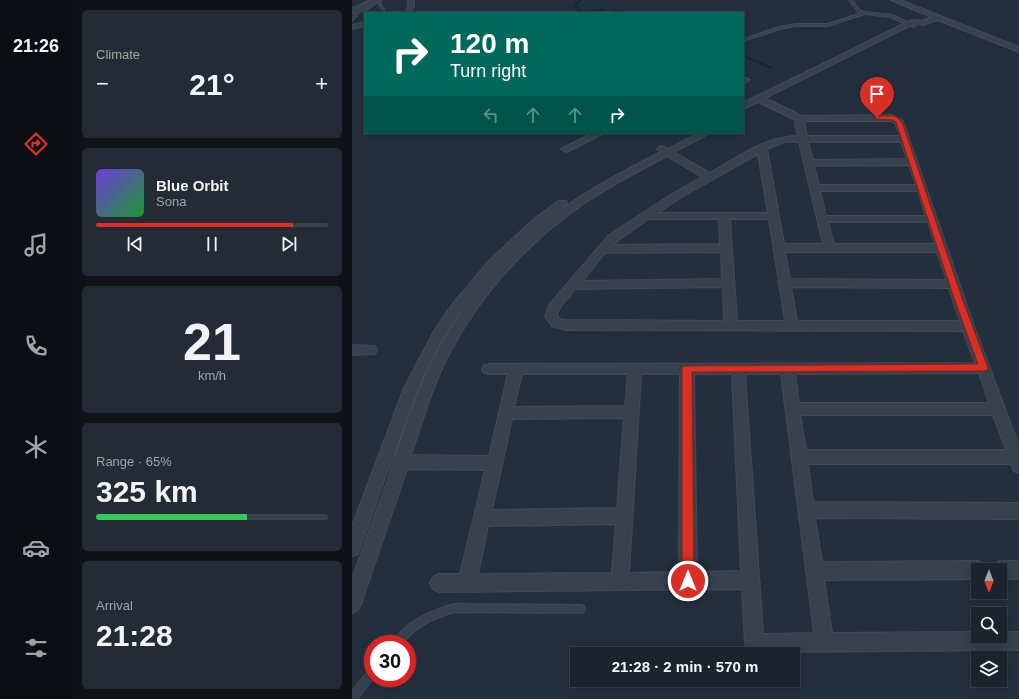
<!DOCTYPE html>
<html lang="en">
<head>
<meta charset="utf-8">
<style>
  body { margin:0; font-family:Arial,sans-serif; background:#242b36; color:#f1f3f6; height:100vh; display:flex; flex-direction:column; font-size:15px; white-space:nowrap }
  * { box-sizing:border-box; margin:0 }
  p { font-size:13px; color:#a0a4aa }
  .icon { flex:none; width:22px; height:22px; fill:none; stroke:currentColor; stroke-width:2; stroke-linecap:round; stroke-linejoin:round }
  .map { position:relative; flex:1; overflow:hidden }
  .side { display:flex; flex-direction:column; gap:10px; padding:10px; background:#0f1319; width:280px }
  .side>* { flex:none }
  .guide { position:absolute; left:12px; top:12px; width:380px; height:122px; border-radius:0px; box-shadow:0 2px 10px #0003,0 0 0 1px #39404a; background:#00695c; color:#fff; overflow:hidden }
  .needle { width:26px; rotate:180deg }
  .fabs { position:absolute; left:619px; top:563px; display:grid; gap:8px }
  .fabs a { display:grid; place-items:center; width:36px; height:36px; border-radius:0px; background:#1b232e; box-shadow:0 2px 10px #0003,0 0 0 1px #39404a; font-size:20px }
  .speed { position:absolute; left:12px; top:635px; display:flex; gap:8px; font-size:20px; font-weight:700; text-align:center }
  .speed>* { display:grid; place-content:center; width:52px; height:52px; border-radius:50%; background:#1b232e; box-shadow:0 2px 10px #0003,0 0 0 1px #39404a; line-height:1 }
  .speed .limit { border:6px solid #d22; background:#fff; color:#111 }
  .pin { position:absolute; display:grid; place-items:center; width:34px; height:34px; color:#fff; margin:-41px -17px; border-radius:50% 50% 50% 0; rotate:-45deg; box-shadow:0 0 4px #0007 }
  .pin .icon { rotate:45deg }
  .me { position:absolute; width:44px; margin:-22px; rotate:0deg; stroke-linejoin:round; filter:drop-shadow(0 0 3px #0008) }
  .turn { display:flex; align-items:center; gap:14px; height:84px; padding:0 20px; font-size:18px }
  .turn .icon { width:52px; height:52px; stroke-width:2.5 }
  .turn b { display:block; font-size:28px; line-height:34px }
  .lanes { display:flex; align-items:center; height:38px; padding:0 20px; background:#0003; justify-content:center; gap:20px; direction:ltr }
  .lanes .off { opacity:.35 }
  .big { font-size:30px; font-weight:700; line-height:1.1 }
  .side .widget { flex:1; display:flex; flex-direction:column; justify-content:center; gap:6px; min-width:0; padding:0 14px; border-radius:6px; background:#242b36 }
  .side .dial { align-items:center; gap:0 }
  .dial b { font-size:52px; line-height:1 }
  .song { display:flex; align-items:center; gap:12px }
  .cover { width:48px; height:48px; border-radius:6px; background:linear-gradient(135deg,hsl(260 70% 55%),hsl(130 70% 35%)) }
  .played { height:4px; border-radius:2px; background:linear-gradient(90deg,#d93025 85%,#39404a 85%) }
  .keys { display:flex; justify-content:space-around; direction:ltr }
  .heat { display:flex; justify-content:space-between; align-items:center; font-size:22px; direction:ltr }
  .charge { height:6px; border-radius:3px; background:linear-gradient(90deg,#34c759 65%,#39404a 0) }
  .trip { position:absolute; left:218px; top:647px; width:230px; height:40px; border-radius:0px; background:#1b232e; box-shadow:0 2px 10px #0003,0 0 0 1px #39404a; font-weight:700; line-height:40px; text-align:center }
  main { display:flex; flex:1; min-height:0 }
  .dock { display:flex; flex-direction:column; width:72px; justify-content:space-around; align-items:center; background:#0b0e12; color:#a0a4aa }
  .dock .icon { width:28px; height:28px }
  .dock .on { color:#d93025 }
  .dock b { font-size:18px; color:#f1f3f6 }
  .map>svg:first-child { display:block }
</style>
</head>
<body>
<main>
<nav class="dock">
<b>21:26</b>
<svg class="icon on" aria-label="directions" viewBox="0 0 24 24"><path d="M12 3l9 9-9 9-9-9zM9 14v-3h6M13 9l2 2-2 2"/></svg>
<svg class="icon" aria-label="music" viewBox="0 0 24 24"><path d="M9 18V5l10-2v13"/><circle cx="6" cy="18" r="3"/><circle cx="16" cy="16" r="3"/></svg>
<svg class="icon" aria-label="phone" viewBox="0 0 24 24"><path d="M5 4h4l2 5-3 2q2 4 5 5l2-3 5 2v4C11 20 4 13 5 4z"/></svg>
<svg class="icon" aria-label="climate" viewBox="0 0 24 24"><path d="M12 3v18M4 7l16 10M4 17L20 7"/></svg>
<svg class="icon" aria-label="car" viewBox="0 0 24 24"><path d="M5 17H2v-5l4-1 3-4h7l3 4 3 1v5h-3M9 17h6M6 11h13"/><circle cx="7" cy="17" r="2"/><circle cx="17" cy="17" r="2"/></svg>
<svg class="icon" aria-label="filters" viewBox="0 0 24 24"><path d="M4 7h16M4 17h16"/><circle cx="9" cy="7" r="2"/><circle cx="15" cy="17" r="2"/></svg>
</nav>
<section class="side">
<div class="widget"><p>Climate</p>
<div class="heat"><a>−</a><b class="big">21°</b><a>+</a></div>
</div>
<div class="widget">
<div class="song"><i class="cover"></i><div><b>Blue Orbit</b><p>Sona</p></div></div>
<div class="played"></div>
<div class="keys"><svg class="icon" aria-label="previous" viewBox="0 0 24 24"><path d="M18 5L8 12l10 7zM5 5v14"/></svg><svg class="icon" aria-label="pause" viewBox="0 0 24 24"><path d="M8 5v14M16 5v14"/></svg><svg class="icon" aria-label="next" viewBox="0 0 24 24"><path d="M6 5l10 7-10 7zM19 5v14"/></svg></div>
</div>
<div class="widget dial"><b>21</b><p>km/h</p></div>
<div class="widget"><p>Range · 65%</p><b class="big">325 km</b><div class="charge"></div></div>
<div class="widget"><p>Arrival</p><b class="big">21:28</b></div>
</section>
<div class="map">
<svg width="667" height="699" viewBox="0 0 667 699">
  <rect width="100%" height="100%" fill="#242f3e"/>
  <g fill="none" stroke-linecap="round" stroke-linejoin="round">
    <!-- stream -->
    <g stroke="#17263c" stroke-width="2">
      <path d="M229 0 223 5 229 12 250 10 256 13 266 11 275 13"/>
      <path d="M391 56 420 68"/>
    </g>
    <defs>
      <g id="service">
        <path d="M25 0H27L32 10H30Z"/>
        <path d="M497 0H500L508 10 513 12 540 15 564 26 561 27 538 17 513 14 475 26H444L428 29 391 41V39L427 27 444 24H475L510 13 506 12Z"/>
        <path d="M7 8 10 9 0 21V18Z"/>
        <path d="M103 604 229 605 232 606 233 609 232 612 229 613 103 612C80 618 65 626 50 644H40C42 639 46 635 50 631 65 616 83 609 103 604Z"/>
        <path d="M21 668V678H22L5 699H0V691L18 669Z"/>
      </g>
      <g id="minor">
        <path d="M56 0H62V7L58 13H52L56 7Z"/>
        <path d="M539 0H548L667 47V52L586 20 571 25 563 23 413 98 450 116 539 115 551 121 622 326 667 446V473L662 471 659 464H456L461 502 667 503V519L463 518 470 562 626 561 632 564 635 570H626V579L472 580 480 633 626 632V636H648V632H667V650L402 652 395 650 393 643 390 589 87 592 81 589 78 583 81 577 87 574H108L133 470 55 469 9 604 6 610 0 613V579L40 468 37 467 6 554 0 556V526L52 388 82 331 99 306 138 260 182 219 206 201H214L215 203 214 205C158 248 110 299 78 362 63 392 53 424 42 455H44C53 428 62 401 74 375 104 310 150 252 209 210 240 187 274 170 309 152L305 149 307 147 310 146 316 149 347 133H358L322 152 358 173C385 158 413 136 446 136L443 123 444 120 406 102 391 109V103L560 20 570 21 580 17ZM452 121H538L543 123 548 136H455ZM432 142H447L471 244H432L415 149ZM456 142H549L555 159 461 160ZM406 154 416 213H306L328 198ZM315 156 350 177 320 194 257 235 197 305 193 317 200 326 214 330 611 331 623 363 137 364 132 365 130 369 132 373 137 374H156L137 456 59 455C68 429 76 401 87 375 118 305 170 246 234 202 260 185 288 170 315 156ZM557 165 564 185H467L462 166ZM468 191H566L574 216H474ZM296 219H367L368 244 260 245ZM378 219H417L433 321H385ZM476 222H576L583 244H482ZM369 252 370 279 230 281 253 253ZM433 252H585L595 280 438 279ZM371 287 372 321 214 320 208 319 205 316 207 309 223 289ZM439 287 597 288 608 321H445ZM627 373 637 403H447L443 374ZM170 374H276L273 406 162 407ZM289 374H328L327 572 277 573ZM342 374H380L389 571 345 572ZM393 374H429L462 633 411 634ZM448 415H641L654 450H454ZM272 418 265 508 140 510 160 419ZM264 524 260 573 126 574 136 526Z"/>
        <path d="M13 22V26L0 29V25Z"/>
        <path d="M391 78H394L398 80 391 84Z"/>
        <path d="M241 133H252L217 151 214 152 209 149Z"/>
        <path d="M0 345 23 346 25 350 23 354 0 355Z"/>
        <path d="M648 561H667V579H648V570H639L642 564Z"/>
      </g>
      <path id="tertiary" d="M19 0H29L16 9 0 13V8Z"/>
    </defs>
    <!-- service casing -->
    <use href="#service" stroke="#414a57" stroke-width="2"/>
    <!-- minor casing -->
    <use href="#minor" stroke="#414a57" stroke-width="2"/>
    <!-- tertiary casing -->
    <use href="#tertiary" stroke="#414a57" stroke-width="2"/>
    <!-- service -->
    <use href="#service" fill="#38414e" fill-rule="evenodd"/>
    <!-- minor -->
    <use href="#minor" fill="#38414e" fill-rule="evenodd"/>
    <!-- tertiary -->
    <use href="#tertiary" fill="#38414e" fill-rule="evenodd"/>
  </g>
  <!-- route -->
  <path fill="#d93025" stroke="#8d1f18" d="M525 116H543L550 122 610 298 636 368 635 370 632 371 340 372 342 581 341 585 336 587 332 585 330 581V368L332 366 626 364 602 298 544 122 541 120 523 119V117Z"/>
</svg>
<div class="fabs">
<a><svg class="needle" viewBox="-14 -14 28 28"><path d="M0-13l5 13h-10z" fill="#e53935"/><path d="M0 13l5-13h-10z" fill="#a0a4aa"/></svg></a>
<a><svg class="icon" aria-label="search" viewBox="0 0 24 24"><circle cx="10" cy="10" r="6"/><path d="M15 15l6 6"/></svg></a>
<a><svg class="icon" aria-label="layers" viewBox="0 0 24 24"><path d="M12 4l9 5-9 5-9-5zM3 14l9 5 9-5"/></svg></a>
</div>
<div class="speed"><div class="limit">30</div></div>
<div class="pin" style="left:525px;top:118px;background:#d93025"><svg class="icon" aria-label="arrive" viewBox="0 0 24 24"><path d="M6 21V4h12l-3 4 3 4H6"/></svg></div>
<svg class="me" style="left:336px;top:581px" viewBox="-20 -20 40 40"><circle r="17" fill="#d93025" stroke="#fff" stroke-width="3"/><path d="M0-11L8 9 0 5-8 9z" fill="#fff"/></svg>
<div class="trip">21:28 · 2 min · 570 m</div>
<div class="guide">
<div class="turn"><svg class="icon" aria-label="right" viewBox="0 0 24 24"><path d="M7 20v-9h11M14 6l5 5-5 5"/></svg><div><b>120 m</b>Turn right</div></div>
<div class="lanes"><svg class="icon off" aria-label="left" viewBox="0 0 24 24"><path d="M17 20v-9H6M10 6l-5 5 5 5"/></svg><svg class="icon off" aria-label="ahead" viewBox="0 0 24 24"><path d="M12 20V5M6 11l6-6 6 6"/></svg><svg class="icon off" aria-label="ahead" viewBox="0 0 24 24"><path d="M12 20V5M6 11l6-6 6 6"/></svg><svg class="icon" aria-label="right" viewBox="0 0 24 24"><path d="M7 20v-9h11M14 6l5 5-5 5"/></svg></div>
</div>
</div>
</main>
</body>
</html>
